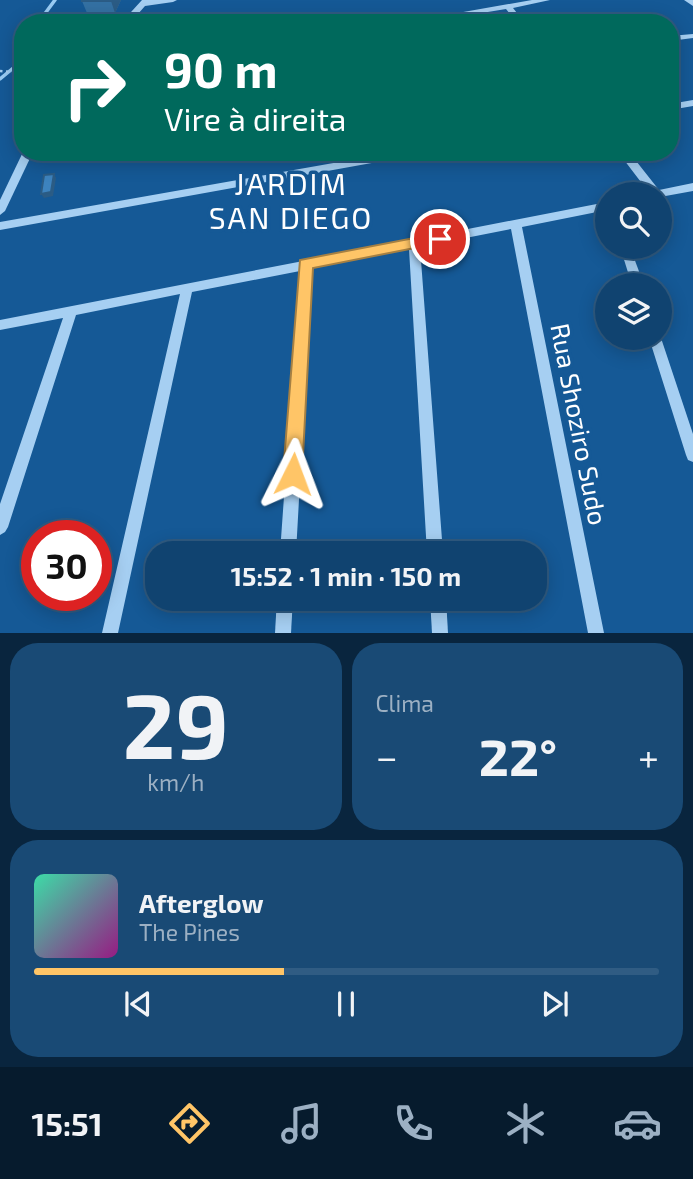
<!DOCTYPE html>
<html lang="pt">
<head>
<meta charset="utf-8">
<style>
  body { margin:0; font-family:"Exo 2",sans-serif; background:#194a75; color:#f1f3f6; height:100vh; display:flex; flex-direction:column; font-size:26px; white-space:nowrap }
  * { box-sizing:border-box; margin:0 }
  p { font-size:23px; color:#9cb0c3 }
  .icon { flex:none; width:38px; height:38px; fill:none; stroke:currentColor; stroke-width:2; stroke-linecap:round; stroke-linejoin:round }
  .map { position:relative; height:633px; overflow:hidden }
  .drawer { display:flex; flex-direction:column; gap:10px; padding:10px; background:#09253e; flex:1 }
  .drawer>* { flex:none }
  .hud { position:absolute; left:14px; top:14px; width:665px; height:147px; border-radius:28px; box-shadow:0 4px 18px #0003,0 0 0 2px #305c83; background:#00695c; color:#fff; overflow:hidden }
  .tools { position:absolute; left:595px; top:182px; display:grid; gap:14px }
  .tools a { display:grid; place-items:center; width:77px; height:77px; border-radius:50%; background:#104370; box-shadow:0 4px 18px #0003,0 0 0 2px #305c83; font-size:35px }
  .speed { position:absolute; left:21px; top:520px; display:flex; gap:14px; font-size:35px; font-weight:700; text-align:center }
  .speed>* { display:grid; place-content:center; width:91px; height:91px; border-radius:50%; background:#104370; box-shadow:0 4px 18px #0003,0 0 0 2px #305c83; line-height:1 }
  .speed .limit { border:10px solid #d22; background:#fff; color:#111 }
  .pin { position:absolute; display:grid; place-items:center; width:60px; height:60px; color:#fff; margin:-30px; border:4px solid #fff; border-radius:50%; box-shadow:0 2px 7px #0007 }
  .me { position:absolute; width:77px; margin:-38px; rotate:3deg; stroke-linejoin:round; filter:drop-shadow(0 0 5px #0008) }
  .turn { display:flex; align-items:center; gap:24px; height:147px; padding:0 35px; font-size:32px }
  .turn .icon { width:91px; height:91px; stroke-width:2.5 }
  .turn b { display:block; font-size:49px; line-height:60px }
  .big { font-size:52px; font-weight:700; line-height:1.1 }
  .drawer .widget { flex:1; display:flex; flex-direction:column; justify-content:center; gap:10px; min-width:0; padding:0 24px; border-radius:28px; background:#194a75 }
  .drawer .dial { align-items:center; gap:0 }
  .dial b { font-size:91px; line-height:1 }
  .song { display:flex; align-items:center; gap:21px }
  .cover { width:84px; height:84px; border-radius:10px; background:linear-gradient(135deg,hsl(160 70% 55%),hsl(310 70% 35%)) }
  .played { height:7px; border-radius:4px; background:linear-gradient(90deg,#ffc567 40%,#305c83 40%) }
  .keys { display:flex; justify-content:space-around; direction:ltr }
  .heat { display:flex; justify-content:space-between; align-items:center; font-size:38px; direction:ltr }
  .drawer .tiles { flex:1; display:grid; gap:10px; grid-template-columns:1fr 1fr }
  .widget:last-child { grid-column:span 2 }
  .trip { position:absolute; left:145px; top:541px; width:402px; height:70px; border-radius:28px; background:#104370; box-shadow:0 4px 18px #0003,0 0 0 2px #305c83; font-weight:700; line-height:70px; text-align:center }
  .menu { display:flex; height:112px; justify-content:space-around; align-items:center; background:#061b2d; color:#9cb0c3 }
  .menu .icon { width:49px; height:49px }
  .menu .active { color:#ffc567 }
  .menu b { font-size:32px; color:#f1f3f6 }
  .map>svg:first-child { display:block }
</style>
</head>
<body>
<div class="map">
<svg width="693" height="633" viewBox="0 0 693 633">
  <rect width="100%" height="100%" fill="#155996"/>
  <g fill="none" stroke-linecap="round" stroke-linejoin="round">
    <!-- stream -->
    <g stroke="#99ccf4" stroke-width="3.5">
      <path d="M38 23 55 0"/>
      <path d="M0 79 23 60 20 51 23 44"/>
    </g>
    <!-- path -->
    <path stroke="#a6cff2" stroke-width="2.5" stroke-dasharray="2.5 3.5" stroke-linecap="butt" d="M0 71 23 73"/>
    <!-- minor -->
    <g fill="#a6cff2" fill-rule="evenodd">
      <path d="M142 0H177L173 2 145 6 130 23H121Z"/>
      <path d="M532 0H550L513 8 525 23H517L506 9 421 23H401Z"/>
      <path d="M684 0H693V6Z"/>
      <path d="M693 34V38L670 41V36Z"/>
      <path d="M693 100V106L670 110V104Z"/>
      <path d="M23 152H33L5 211 0 215V200Z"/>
      <path d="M396 152H421L416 155 0 230V222Z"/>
      <path d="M618 152H629L659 190 693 183V191L660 197V194H650Z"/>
      <path d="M607 202V210L522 227 604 633H588L511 229 420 247 443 553H427L409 249 312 268 296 553H280L300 271 192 292 118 633H102L180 294 76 315 8 527 5 532 0 535V504L63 318 0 330V320Z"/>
      <path d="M620 247H630L644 285H632Z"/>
      <path d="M660 335 693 434V462L688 460 686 455 649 338H660Z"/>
      <path d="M277 598H293L291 633H275Z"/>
      <path d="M430 598H446L448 633H432Z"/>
    </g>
  </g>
  <!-- wall -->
  <g fill="#3471a3">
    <path d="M121 0 115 13H87L82 1Z"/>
    <path d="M71 18 96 19 94 23H72Z"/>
  </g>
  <!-- shaded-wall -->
  <g fill="#2b5c85">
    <path d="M112 0H121L115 13 111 1Z"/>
    <path d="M54 174 56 178 53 196 44 198 41 194Z"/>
  </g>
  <!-- building -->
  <g fill="#3d83be" stroke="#2b5c85" stroke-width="2">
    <path d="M82 0H112L111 1H82Z"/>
    <path d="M73 15H94L92 19 71 18Z"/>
    <path d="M54 174 51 192 41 194 44 175Z"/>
  </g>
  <!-- route -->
  <path fill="#ffc567" stroke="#a68043" stroke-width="2" d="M440 233 447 239 445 242 313 268 302 474 299 481 293 484 286 481 283 474 300 260Z"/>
  <g text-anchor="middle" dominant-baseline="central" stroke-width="7" stroke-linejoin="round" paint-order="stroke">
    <!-- street labels -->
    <g font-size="26" fill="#fff" stroke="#155996">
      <text transform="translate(580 424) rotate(79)">Rua Shoziro Sudo</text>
    </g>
    <!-- quarter labels -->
    <g font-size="30" letter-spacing="2" fill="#fff" stroke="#155996">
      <text x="291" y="183">JARDIM<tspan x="291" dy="34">SAN DIEGO</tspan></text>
    </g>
  </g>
</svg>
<div class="tools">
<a><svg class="icon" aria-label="search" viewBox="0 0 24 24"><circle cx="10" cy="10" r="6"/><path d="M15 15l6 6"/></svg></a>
<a><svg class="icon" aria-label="layers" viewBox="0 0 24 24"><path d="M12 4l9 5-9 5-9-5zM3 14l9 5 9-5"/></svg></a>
</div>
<div class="speed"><div class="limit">30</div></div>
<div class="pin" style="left:440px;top:239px;background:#d93025"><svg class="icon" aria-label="arrive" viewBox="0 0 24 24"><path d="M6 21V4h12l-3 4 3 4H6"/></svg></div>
<svg class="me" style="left:293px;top:474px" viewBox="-20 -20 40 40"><path d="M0-17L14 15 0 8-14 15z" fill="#ffc567" stroke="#fff" stroke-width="4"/></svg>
<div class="trip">15:52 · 1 min · 150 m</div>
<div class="hud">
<div class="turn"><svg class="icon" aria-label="right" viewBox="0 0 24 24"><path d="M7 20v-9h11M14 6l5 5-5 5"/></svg><div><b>90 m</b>Vire à direita</div></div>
</div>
</div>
<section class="drawer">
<div class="tiles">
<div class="widget dial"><b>29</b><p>km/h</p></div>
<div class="widget"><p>Clima</p>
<div class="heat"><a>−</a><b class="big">22°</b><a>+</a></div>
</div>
<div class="widget">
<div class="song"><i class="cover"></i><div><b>Afterglow</b><p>The Pines</p></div></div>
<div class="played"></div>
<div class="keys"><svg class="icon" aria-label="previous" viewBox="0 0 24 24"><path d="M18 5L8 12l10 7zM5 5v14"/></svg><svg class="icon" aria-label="pause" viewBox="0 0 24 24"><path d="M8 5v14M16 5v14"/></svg><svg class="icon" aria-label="next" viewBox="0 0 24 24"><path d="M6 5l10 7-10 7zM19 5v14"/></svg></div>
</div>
</div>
</section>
<nav class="menu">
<b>15:51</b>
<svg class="icon active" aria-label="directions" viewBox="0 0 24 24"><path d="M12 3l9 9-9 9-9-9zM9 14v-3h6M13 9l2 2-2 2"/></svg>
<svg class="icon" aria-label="music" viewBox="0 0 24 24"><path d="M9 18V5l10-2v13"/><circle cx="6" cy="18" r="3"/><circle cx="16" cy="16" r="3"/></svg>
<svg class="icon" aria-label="phone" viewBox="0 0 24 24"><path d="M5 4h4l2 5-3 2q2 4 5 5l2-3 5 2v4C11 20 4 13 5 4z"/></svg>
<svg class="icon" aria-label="climate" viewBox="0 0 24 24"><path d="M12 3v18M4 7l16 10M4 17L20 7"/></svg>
<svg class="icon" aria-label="car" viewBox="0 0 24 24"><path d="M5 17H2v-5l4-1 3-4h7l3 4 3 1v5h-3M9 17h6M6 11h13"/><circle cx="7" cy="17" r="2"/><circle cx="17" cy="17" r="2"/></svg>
</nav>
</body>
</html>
